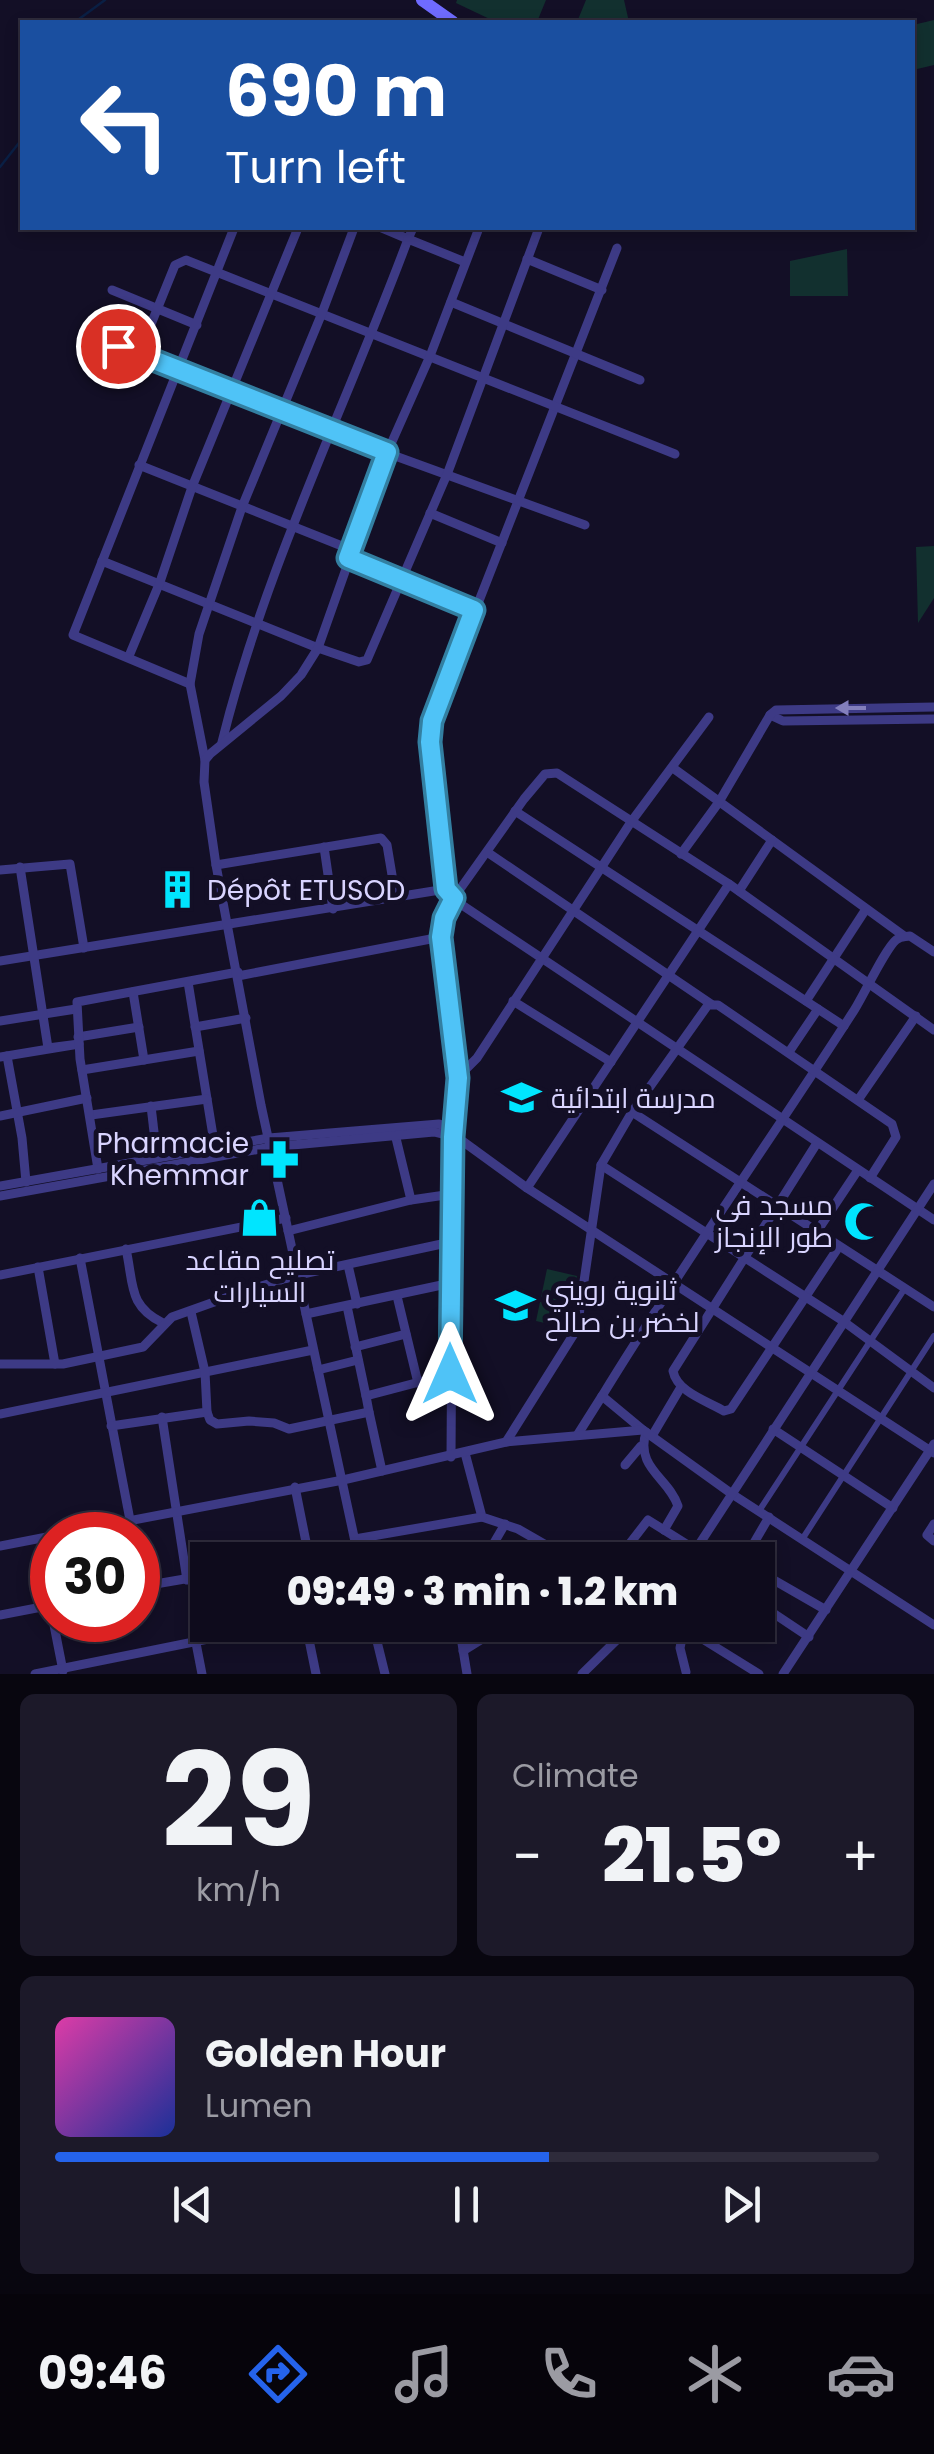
<!DOCTYPE html>
<html lang="en">
<head>
<meta charset="utf-8">
<style>
  body { margin:0; font-family:Poppins,Cairo,sans-serif; background:#1c1929; color:#f1f3f6; height:100vh; display:flex; flex-direction:column; font-size:38px; white-space:nowrap }
  * { box-sizing:border-box; margin:0 }
  p { font-size:32px; color:#9b9ba3 }
  .icon { flex:none; width:55px; height:55px; fill:none; stroke:currentColor; stroke-width:2; stroke-linecap:round; stroke-linejoin:round }
  .map { position:relative; height:1674px; overflow:hidden }
  .details { display:flex; flex-direction:column; gap:20px; padding:20px; background:#08060f; flex:1 }
  .details>* { flex:none }
  .top-card { position:absolute; left:20px; top:20px; width:895px; height:210px; border-radius:0px; box-shadow:0 5px 15px #0003,0 0 0 2px #2e2b3b; background:#1a4fa0; color:#fff; overflow:hidden }
  .speed { position:absolute; left:30px; top:1512px; display:flex; gap:20px; font-size:50px; font-weight:700; text-align:center }
  .speed>* { display:grid; place-content:center; width:130px; height:130px; border-radius:50%; background:#0e0b1c; box-shadow:0 5px 15px #0003,0 0 0 2px #2e2b3b; line-height:1 }
  .speed .limit { border:15px solid #d22; background:#fff; color:#111 }
  .pin { position:absolute; display:grid; place-items:center; width:85px; height:85px; color:#fff; margin:-42px; border:5px solid #fff; border-radius:50%; box-shadow:0 2px 10px #0007 }
  .me { position:absolute; width:110px; margin:-55px; rotate:0deg; stroke-linejoin:round; filter:drop-shadow(0 0 8px #0008) }
  .turn { display:flex; align-items:center; gap:35px; height:210px; padding:0 40px; font-size:45px }
  .turn .icon { width:130px; height:130px; stroke-width:2.5 }
  .turn b { display:block; font-size:70px; line-height:85px }
  .big { font-size:75px; font-weight:800; line-height:1.1 }
  .details .tile { flex:1; display:flex; flex-direction:column; justify-content:center; gap:15px; min-width:0; padding:0 35px; border-radius:15px; background:#1c1929 }
  .details .dial { align-items:center; gap:0 }
  .dial b { font-size:130px; line-height:1 }
  .song { display:flex; align-items:center; gap:30px }
  .cover { width:120px; height:120px; border-radius:15px; background:linear-gradient(135deg,hsl(320 70% 55%),hsl(230 70% 35%)) }
  .played { height:10px; border-radius:5px; background:linear-gradient(90deg,#2563eb 60%,#2e2b3b 60%) }
  .keys { display:flex; justify-content:space-around; direction:ltr }
  .heat { display:flex; justify-content:space-between; align-items:center; font-size:55px; direction:ltr }
  .details .tiles { flex:1; display:grid; gap:20px; grid-template-columns:1fr 1fr }
  .tile:last-child { grid-column:span 2 }
  .trip { position:absolute; left:190px; top:1542px; width:585px; height:100px; border-radius:0px; background:#0e0b1c; box-shadow:0 5px 15px #0003,0 0 0 2px #2e2b3b; font-weight:800; line-height:100px; text-align:center }
  .menu { display:flex; height:160px; justify-content:space-around; align-items:center; background:#06040b; color:#9b9ba3 }
  .menu .icon { width:70px; height:70px }
  .menu .on { color:#2563eb }
  .menu b { font-size:45px; color:#f1f3f6 }
  .map>svg:first-child { display:block }
</style>
</head>
<body>
<div class="map">
<svg width="934" height="1674" viewBox="0 0 934 1674">
  <rect width="100%" height="100%" fill="#130f26"/>
  <!-- green -->
  <g fill="#12302f">
    <path d="M457 0H546L537 22H496L456 3Z"/>
    <path d="M586 0H624L629 22H577Z"/>
    <path d="M934 20V65L913 70V25Z"/>
    <path d="M847 249 848 296H790V261Z"/>
    <path d="M934 546V598L918 623 916 547Z"/>
    <path d="M547 1269 577 1276 566 1328 536 1321Z"/>
  </g>
  <g fill="none" stroke-linecap="round" stroke-linejoin="round">
    <!-- stream -->
    <g stroke="#0a1f44" stroke-width="2.5">
      <path d="M75 22 105 0"/>
      <path d="M0 167 22 139"/>
    </g>
    <!-- pedestrian -->
    <g stroke="#3d3a85" stroke-width="6">
      <path d="M759 1511 905 1288"/>
      <path d="M803 1538 934 1336"/>
    </g>
    <!-- minor -->
    <g stroke="#3d3a85" stroke-width="9">
      <path d="M382 228 408 239 413 228"/>
      <path d="M617 248 432 721 430 742 446 889 453 899 934 1220"/>
      <path d="M527 259 602 290"/>
      <path d="M112 290 197 325"/>
      <path d="M451 302 640 380"/>
      <path d="M96 337 387 453 585 525"/>
      <path d="M139 354 175 265 186 260 675 454"/>
      <path d="M139 465 352 550"/>
      <path d="M430 513 502 543"/>
      <path d="M348 558 474 610"/>
      <path d="M102 561 318 648 359 662 367 660 448 472 539 228"/>
      <path d="M129 656 160 582 192 487 298 228"/>
      <path d="M190 684 73 635 234 228"/>
      <path d="M770 715 783 721 934 719"/>
      <path d="M222 742C265 568 346 406 408 239L465 262"/>
      <path d="M205 760 190 684 199 634 242 507 322 313 354 228"/>
      <path d="M673 768 904 936"/>
      <path d="M515 811 844 1026"/>
      <path d="M324 847 333 909"/>
      <path d="M487 852 711 1004"/>
      <path d="M681 854 719 802 770 715 776 710 934 707"/>
      <path d="M216 865 381 838 387 845 396 899"/>
      <path d="M0 870 70 864 84 948"/>
      <path d="M739 891 772 840"/>
      <path d="M0 961 446 889"/>
      <path d="M238 976 441 937"/>
      <path d="M188 982 215 1148"/>
      <path d="M133 992 144 1060"/>
      <path d="M513 1001 611 1062"/>
      <path d="M806 1001 866 909"/>
      <path d="M0 1021 76 1009"/>
      <path d="M195 1027 246 1018"/>
      <path d="M78 1037 139 1027"/>
      <path d="M789 1052 818 1009"/>
      <path d="M7 1056 22 1138 26 1182"/>
      <path d="M0 1057 79 1044 48 1048 20 867"/>
      <path d="M82 1070 199 1051"/>
      <path d="M458 1077 477 1058 631 822 709 717"/>
      <path d="M858 1100 916 1016"/>
      <path d="M151 1106 157 1158"/>
      <path d="M632 1112 934 1307"/>
      <path d="M91 1115 207 1099"/>
      <path d="M0 1116 87 1098"/>
      <path d="M395 1134 411 1200"/>
      <path d="M817 1143 673 1371C677 1392 707 1401 724 1411L731 1409 838 1248"/>
      <path d="M601 1165 843 1321 934 1388"/>
      <path d="M98 1169 80 1059 77 1002 238 972"/>
      <path d="M0 1186 269 1138 439 1124 453 1130 461 1140 527 1188 934 1453"/>
      <path d="M527 1188 729 884"/>
      <path d="M0 1196 271 1147 434 1132 454 1137"/>
      <path d="M288 1231 411 1200 452 1194"/>
      <path d="M816 1233 858 1170"/>
      <path d="M126 1249C134 1285 128 1306 163 1323"/>
      <path d="M80 1258 130 1520"/>
      <path d="M348 1265 357 1304"/>
      <path d="M38 1267 55 1364"/>
      <path d="M0 1275 286 1218"/>
      <path d="M397 1296 418 1383"/>
      <path d="M347 1306 366 1396"/>
      <path d="M306 1314 451 1283"/>
      <path d="M355 1347 406 1334"/>
      <path d="M0 1364H63L143 1347 172 1317 245 1291 298 1275 451 1242"/>
      <path d="M318 1370 358 1360"/>
      <path d="M207 1412 210 1420 217 1424 249 1421 274 1423 289 1429 369 1412 366 1396 450 1374"/>
      <path d="M369 1412 382 1471"/>
      <path d="M0 1414 313 1350"/>
      <path d="M162 1417 187 1580"/>
      <path d="M111 1426 207 1412 205 1372 191 1312"/>
      <path d="M773 1429 893 1508"/>
      <path d="M643 1430 602 1396C682 1265 770 1141 853 1012 863 997 885 949 896 940 901 936 903 937 910 936L934 952"/>
      <path d="M646 1432C635 1468 669 1478 678 1506L664 1530"/>
      <path d="M578 1434 602 1396"/>
      <path d="M652 1436 681 1387"/>
      <path d="M506 1442 577 1329 601 1165 632 1112 708 1005H718L892 1124 896 1137 870 1178"/>
      <path d="M465 1453 482 1517 518 1529 572 1560"/>
      <path d="M451 1457 453 1137 458 1077 441 927 453 899 524 799 545 774 557 773 729 884 934 1030"/>
      <path d="M625 1465 641 1446"/>
      <path d="M934 1524 927 1535 934 1541"/>
      <path d="M55 1535 343 1480 506 1442 643 1430 732 1494 934 1625"/>
      <path d="M355 1539 482 1517"/>
      <path d="M0 1546 52 1536"/>
      <path d="M282 1560 300 1555 307 1547 295 1487"/>
      <path d="M359 1560 261 1105 216 865 204 782 205 760 210 754 281 696 301 675 318 648 387 453 430 356 479 228"/>
      <path d="M484 1560 505 1524"/>
      <path d="M617 1560 648 1520 712 1560"/>
      <path d="M689 1560 934 1184"/>
      <path d="M744 1560 769 1517"/>
      <path d="M758 1571 826 1610"/>
      <path d="M138 1587 208 1575"/>
      <path d="M758 1603 809 1637"/>
      <path d="M0 1615 52 1605"/>
      <path d="M53 1620 63 1671"/>
      <path d="M306 1625 316 1674"/>
      <path d="M373 1625 385 1674"/>
      <path d="M459 1625 467 1674"/>
      <path d="M680 1625 759 1674"/>
      <path d="M684 1628 680 1648 686 1672"/>
      <path d="M196 1643 202 1674"/>
      <path d="M463 1651 505 1625"/>
      <path d="M35 1674 278 1625"/>
      <path d="M582 1674 632 1625"/>
      <path d="M783 1674 934 1444"/>
    </g>
    <!-- secondary -->
    <path stroke="#6f6bff" stroke-width="12" d="M422 0 453 22"/>
  </g>
  <!-- one-way arrows -->
  <defs><path id="oneway-solid" d="M-6-.8H1V-3.2L6.5 0L1 3.2V.8H-6Z" transform="scale(2.5)"/></defs>
  <use fill="#837fbc" href="#oneway-solid" transform="translate(851 708) rotate(-180)"/>
  <g fill="none" stroke-linecap="round" stroke-linejoin="round">
    <defs>
      <path id="route" d="M118 346 387 452 348 558 474 610 432 721 430 742 446 889 454 898 444 918 441 937 458 1078 453 1137 450 1374"/>
    </defs>
    <!-- route casing -->
    <use href="#route" stroke="#337fa1" stroke-width="25"/>
    <!-- route -->
    <use href="#route" stroke="#4fc3f7" stroke-width="18"/>
  </g>
  <!-- icons -->
  <defs>
    <symbol id="building-bare" viewBox="-9 -9 18 18"><path d="M-4-6H4V6H1V3H-1V6H-4ZM-2.5-4.3h1.7v1.8h-1.7ZM.8-4.3h1.7v1.8H.8ZM-2.5-1h1.7V.8h-1.7ZM.8-1h1.7V.8H.8Z" fill="#00e5ff" stroke="#130f26" stroke-width="2.5" paint-order="stroke"/></symbol>
    <symbol id="school-bare" viewBox="-9 -9 18 18"><path d="M0-5L7-2L0 1L-7-2ZM-4 1L0 2.5L4 1V4Q0 6-4 4Z" fill="#00e5ff" stroke="#130f26" stroke-width="2.5" paint-order="stroke"/></symbol>
    <symbol id="pharmacy-bare" viewBox="-9 -9 18 18"><path d="M-2-6h4v4h4v4h-4v4h-4v-4h-4v-4h4Z" fill="#00e5ff" stroke="#130f26" stroke-width="2.5" paint-order="stroke"/></symbol>
    <symbol id="shop-bare" viewBox="-9 -9 18 18"><path d="M-5-2.5h2.3a2.7 3.5 0 0 1 5.4 0H5L5.5 6h-11ZM-1.5-2.5h3a1.5 2.3 0 0 0-3 0Z" fill="#00e5ff" stroke="#130f26" stroke-width="2.5" paint-order="stroke"/></symbol>
    <symbol id="mosque-bare" viewBox="-9 -9 18 18"><path d="M3.5-4.9A6 6 0 1 0 3.5 4.9A5 5 0 1 1 3.5-4.9Z" fill="#00e5ff" stroke="#130f26" stroke-width="2.5" paint-order="stroke"/></symbol>
  </defs>
  <g fill-rule="evenodd">
    <use href="#building-bare" x="150" y="862" width="55" height="55"/>
    <use href="#school-bare" x="494" y="1070" width="55" height="55"/>
    <use href="#pharmacy-bare" x="252" y="1132" width="55" height="55"/>
    <use href="#shop-bare" x="232" y="1190" width="55" height="55"/>
    <use href="#mosque-bare" x="836" y="1194" width="55" height="55"/>
    <use href="#school-bare" x="488" y="1278" width="55" height="55"/>
  </g>
  <g text-anchor="middle" dominant-baseline="central" stroke-width="10" stroke-linejoin="round" paint-order="stroke">
    <!-- poi labels -->
    <g font-size="28" fill="#d9d4ff" stroke="#130f26" text-anchor="start">
      <text x="207" y="890">Dépôt ETUSOD</text>
      <text x="551" y="1098">مدرسة ابتدائية</text>
      <text x="249" y="1143" text-anchor="end">Pharmacie<tspan x="249" dy="32">Khemmar</tspan></text>
      <text x="833" y="1205" text-anchor="end">مسجد في<tspan x="833" dy="32">طور الإنجاز</tspan></text>
      <text x="260" y="1260" text-anchor="middle">تصليح مقاعد<tspan x="260" dy="32">السيارات</tspan></text>
      <text x="545" y="1290">ثانوية رويني<tspan x="545" dy="32">لخضر بن صالح</tspan></text>
    </g>
  </g>
</svg>
<div class="speed"><div class="limit">30</div></div>
<div class="pin" style="left:118px;top:346px;background:#d93025"><svg class="icon" aria-label="arrive" viewBox="0 0 24 24"><path d="M6 21V4h12l-3 4 3 4H6"/></svg></div>
<svg class="me" style="left:450px;top:1374px" viewBox="-20 -20 40 40"><path d="M0-17L14 15 0 8-14 15z" fill="#4fc3f7" stroke="#fff" stroke-width="4"/></svg>
<div class="trip">09:49 · 3 min · 1.2 km</div>
<div class="top-card">
<div class="turn"><svg class="icon" aria-label="left" viewBox="0 0 24 24"><path d="M17 20v-9H6M10 6l-5 5 5 5"/></svg><div><b>690 m</b>Turn left</div></div>
</div>
</div>
<section class="details">
<div class="tiles">
<div class="tile dial"><b>29</b><p>km/h</p></div>
<div class="tile"><p>Climate</p>
<div class="heat"><a>−</a><b class="big">21.5°</b><a>+</a></div>
</div>
<div class="tile">
<div class="song"><i class="cover"></i><div><b>Golden Hour</b><p>Lumen</p></div></div>
<div class="played"></div>
<div class="keys"><svg class="icon" aria-label="previous" viewBox="0 0 24 24"><path d="M18 5L8 12l10 7zM5 5v14"/></svg><svg class="icon" aria-label="pause" viewBox="0 0 24 24"><path d="M8 5v14M16 5v14"/></svg><svg class="icon" aria-label="next" viewBox="0 0 24 24"><path d="M6 5l10 7-10 7zM19 5v14"/></svg></div>
</div>
</div>
</section>
<nav class="menu">
<b>09:46</b>
<svg class="icon on" aria-label="directions" viewBox="0 0 24 24"><path d="M12 3l9 9-9 9-9-9zM9 14v-3h6M13 9l2 2-2 2"/></svg>
<svg class="icon" aria-label="music" viewBox="0 0 24 24"><path d="M9 18V5l10-2v13"/><circle cx="6" cy="18" r="3"/><circle cx="16" cy="16" r="3"/></svg>
<svg class="icon" aria-label="phone" viewBox="0 0 24 24"><path d="M5 4h4l2 5-3 2q2 4 5 5l2-3 5 2v4C11 20 4 13 5 4z"/></svg>
<svg class="icon" aria-label="climate" viewBox="0 0 24 24"><path d="M12 3v18M4 7l16 10M4 17L20 7"/></svg>
<svg class="icon" aria-label="car" viewBox="0 0 24 24"><path d="M5 17H2v-5l4-1 3-4h7l3 4 3 1v5h-3M9 17h6M6 11h13"/><circle cx="7" cy="17" r="2"/><circle cx="17" cy="17" r="2"/></svg>
</nav>
</body>
</html>
